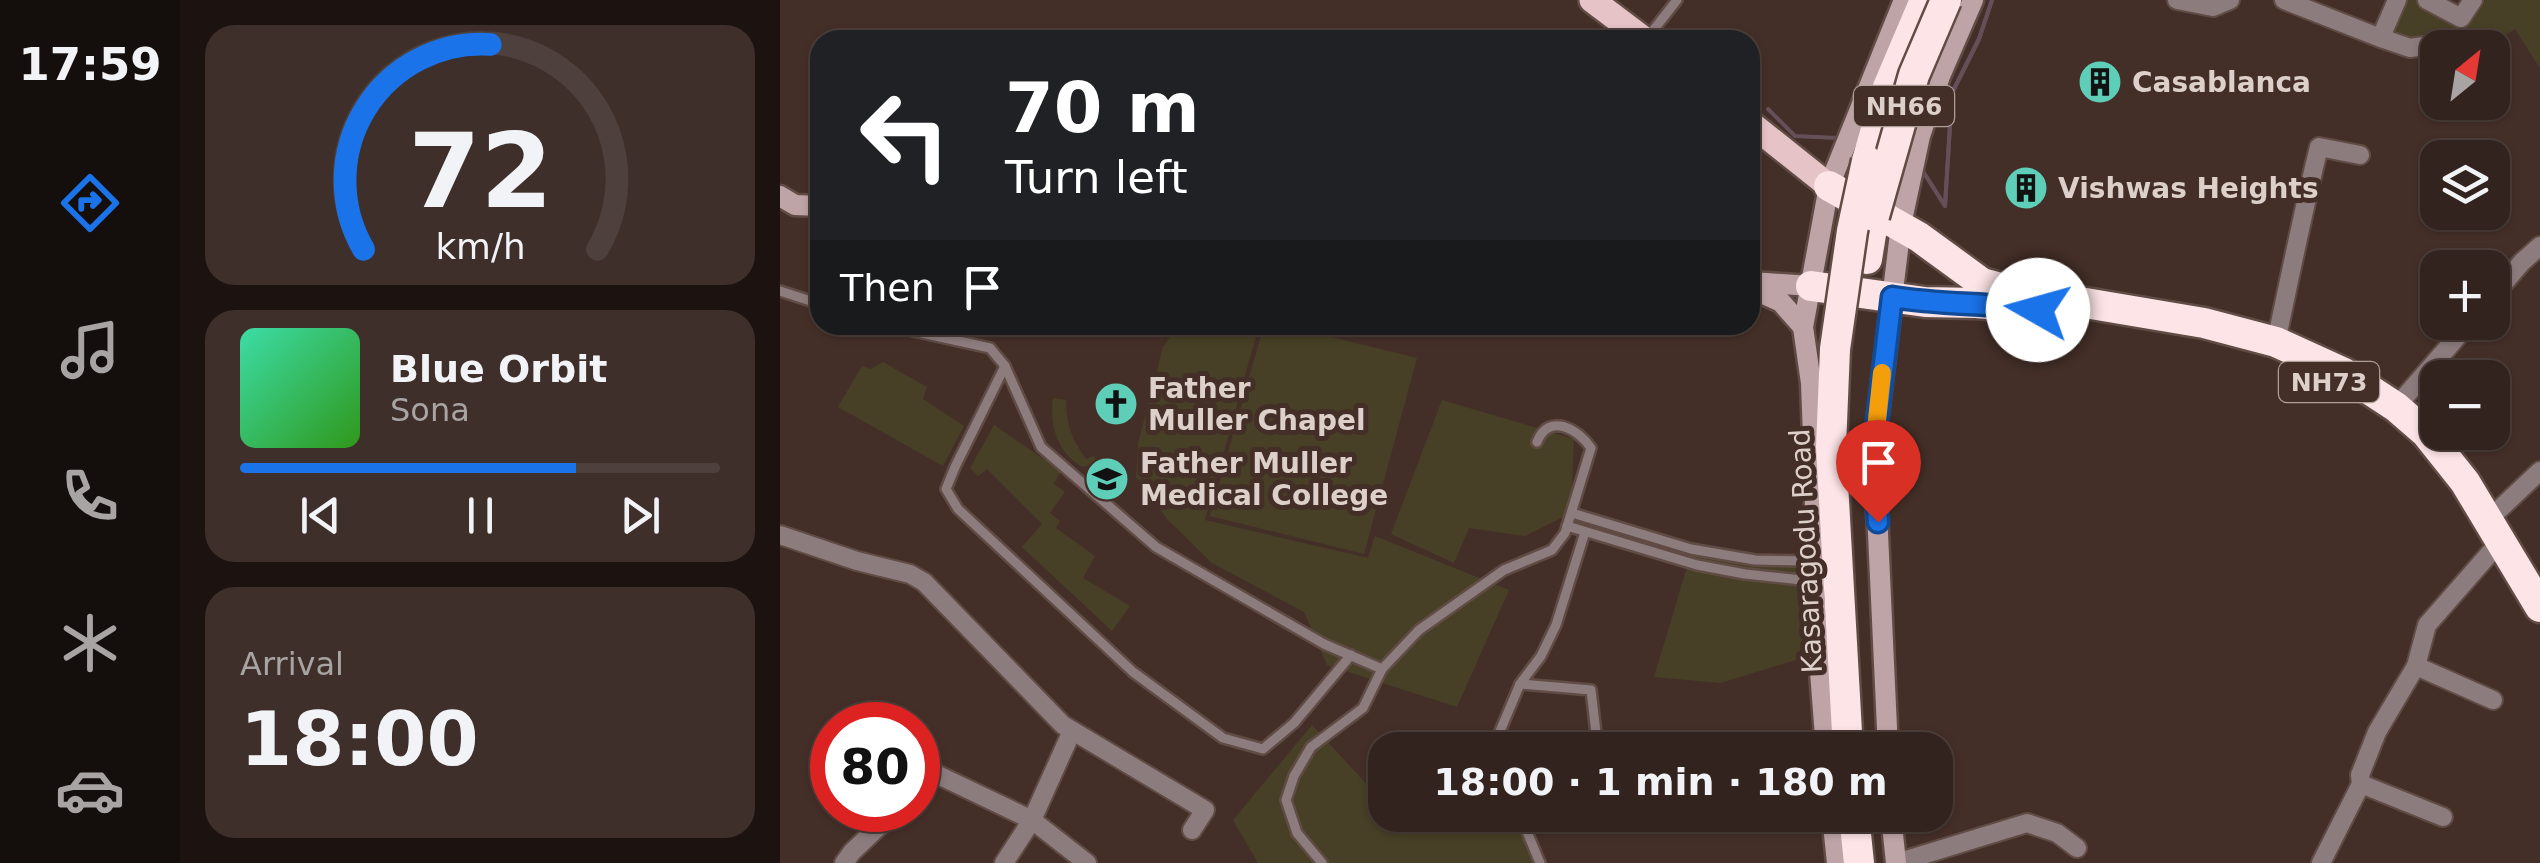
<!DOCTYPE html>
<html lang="en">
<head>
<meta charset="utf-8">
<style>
  body { margin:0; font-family:"DejaVu Sans",sans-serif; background:#3e2f2b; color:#f1f3f6; height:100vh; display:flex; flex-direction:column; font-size:38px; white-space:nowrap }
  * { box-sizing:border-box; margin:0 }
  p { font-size:32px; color:#a9a4a4 }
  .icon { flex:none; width:55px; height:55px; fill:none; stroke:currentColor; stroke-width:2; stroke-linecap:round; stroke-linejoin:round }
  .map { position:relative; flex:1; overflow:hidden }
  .sheet { display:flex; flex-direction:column; gap:25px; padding:25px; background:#1c1310; width:600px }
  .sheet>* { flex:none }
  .guide { position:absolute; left:30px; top:30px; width:950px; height:305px; border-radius:30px; box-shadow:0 2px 8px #0004,0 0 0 2px #4e403c; background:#202124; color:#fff; overflow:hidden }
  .needle { width:65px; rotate:30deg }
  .fabs { position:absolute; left:1640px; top:30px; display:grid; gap:20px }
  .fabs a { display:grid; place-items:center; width:90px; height:90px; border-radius:20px; background:#33231e; box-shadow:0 2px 8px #0004,0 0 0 2px #4e403c; font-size:50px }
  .speed { position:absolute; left:30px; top:702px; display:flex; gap:20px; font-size:50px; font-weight:700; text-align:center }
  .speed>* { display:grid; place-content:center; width:130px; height:130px; border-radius:50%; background:#33231e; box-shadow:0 2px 8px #0004,0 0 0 2px #4e403c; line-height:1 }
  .speed .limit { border:15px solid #d22; background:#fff; color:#111 }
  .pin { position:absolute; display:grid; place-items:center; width:85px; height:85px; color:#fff; margin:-102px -42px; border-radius:50% 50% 50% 0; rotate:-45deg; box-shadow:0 0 10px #0007 }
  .pin .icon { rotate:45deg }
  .me { position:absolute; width:110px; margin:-55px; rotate:277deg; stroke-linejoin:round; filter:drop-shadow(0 0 8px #0008) }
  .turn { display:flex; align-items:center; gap:35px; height:210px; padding:0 30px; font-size:45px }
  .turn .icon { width:130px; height:130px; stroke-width:2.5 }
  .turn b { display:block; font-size:70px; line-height:85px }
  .then { display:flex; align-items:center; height:95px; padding:0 30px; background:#0003; gap:20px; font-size:38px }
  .big { font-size:75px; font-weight:800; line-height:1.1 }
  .sheet .tile { flex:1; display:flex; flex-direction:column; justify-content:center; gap:15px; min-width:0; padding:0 35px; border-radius:30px; background:#3e2f2b }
  .sheet .dial { align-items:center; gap:0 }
  .dial svg { height:260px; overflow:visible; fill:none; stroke:#4e403c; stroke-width:7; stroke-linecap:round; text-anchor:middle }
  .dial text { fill:#f1f3f6; stroke:none }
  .song { display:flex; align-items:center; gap:30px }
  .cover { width:120px; height:120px; border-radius:15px; background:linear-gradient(135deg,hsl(160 70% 55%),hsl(110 70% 35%)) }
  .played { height:10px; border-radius:5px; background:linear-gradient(90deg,#1a73e8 70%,#4e403c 70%) }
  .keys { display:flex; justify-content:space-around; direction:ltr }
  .trip { position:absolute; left:588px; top:732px; width:585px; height:100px; border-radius:30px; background:#33231e; box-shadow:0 2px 8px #0004,0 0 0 2px #4e403c; font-weight:800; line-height:100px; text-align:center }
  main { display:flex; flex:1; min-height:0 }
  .menu { display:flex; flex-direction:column; width:180px; justify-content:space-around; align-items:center; background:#140e0c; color:#a9a4a4 }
  .menu .icon { width:70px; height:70px }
  .menu .on { color:#1a73e8 }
  .menu b { font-size:45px; color:#f1f3f6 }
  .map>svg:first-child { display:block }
</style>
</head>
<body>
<main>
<nav class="menu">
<b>17:59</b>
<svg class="icon on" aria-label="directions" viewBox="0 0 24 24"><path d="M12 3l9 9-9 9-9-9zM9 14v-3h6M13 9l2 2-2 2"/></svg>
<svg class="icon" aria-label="music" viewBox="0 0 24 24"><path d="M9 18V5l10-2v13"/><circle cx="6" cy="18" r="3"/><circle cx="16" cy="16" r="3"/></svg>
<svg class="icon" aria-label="phone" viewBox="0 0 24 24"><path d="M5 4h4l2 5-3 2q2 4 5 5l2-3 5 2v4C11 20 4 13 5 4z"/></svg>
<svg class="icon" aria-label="climate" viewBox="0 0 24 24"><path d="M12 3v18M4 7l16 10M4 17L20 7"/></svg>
<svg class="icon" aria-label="car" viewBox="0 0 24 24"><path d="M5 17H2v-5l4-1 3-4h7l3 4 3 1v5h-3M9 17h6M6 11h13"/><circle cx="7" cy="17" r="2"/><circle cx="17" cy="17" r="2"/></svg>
</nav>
<section class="sheet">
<div class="tile dial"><svg viewBox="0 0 100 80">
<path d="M14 69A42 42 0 1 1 86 69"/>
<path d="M14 69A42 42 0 0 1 53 6" stroke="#1a73e8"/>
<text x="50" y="56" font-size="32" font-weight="700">72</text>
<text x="50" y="72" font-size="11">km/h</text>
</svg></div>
<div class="tile">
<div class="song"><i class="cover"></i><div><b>Blue Orbit</b><p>Sona</p></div></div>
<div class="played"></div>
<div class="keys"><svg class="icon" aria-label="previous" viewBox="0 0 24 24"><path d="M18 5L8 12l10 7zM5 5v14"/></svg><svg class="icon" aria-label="pause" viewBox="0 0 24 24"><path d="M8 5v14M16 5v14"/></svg><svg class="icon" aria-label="next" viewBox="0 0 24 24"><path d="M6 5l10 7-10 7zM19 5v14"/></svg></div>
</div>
<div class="tile"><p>Arrival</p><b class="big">18:00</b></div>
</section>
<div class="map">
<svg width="1760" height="863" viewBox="0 0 1760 863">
  <rect width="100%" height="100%" fill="#442f28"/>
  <!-- green -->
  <g fill="#474026">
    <path d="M1620 0H1637L1684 21 1701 0H1760V66L1759 67 1735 29 1716 41 1723 59 1713 66 1712 48H1658L1608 37Z"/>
    <path d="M398 325H479L425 520 588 558 595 536 729 590 677 707 547 665 524 612 432 563 388 520 356 477 358 444 383 347Z"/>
    <path d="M484 325H502L637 358 584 554 430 516Z"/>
    <path d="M103 362 147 387 143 399 184 426 163 466 58 407 82 366 91 369Z"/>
    <path d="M273 398 286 400C286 425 292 439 306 459L314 456 316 463 303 467C278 454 269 425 273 398Z"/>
    <path d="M662 400 794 439 791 513 745 536 689 528 674 563 611 534Z"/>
    <path d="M214 425 281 471 274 484 285 492 270 513 280 521 276 528 315 556 303 578 350 606 332 631 242 547 262 524 207 469 198 476 190 468Z"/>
    <path d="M911 554 1019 557 1026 657 940 683 874 677Z"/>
    <path d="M532 725 605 804V815H616L620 819 626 815H738L757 863H478L453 820Z"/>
  </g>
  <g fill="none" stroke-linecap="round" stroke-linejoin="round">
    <!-- stream -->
    <g stroke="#655059" stroke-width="4">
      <path d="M988 109 1015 136 1058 138"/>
      <path d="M1140 167 1165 206 1172 93 1199 39 1212 0"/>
      <path d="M1141 168 1165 206 1172 93 1199 39 1212 0"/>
    </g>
    <defs>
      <g id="lane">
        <path d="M868 37 897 0"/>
        <path d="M0 291 40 304"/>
        <path d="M106 325 210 348 225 366 261 447 376 547 544 644 602 669"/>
        <path d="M225 366 175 467 166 489 178 509 353 672 443 738 483 749 514 723 571 655"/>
        <path d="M792 513 911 549 975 560 1033 561"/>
        <path d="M787 526 917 565 965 574 1032 581"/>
        <path d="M740 684 811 690 818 750"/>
        <path d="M712 750 740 684 761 656 776 625 805 532"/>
        <path d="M740 815 760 863"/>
        <path d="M542 863 517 833 506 800 514 776 531 747 583 708 602 669 639 630 724 570 772 550 785 533 811 448C798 429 769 412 757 442"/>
      </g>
      <g id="street">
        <path d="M1397 0 1433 7 1450 0"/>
        <path d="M1504 0 1598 37 1630 48 1644 46 1658 53"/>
        <path d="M1647 0 1681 18 1693 0"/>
        <path d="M1604 39V30L1617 0"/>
        <path d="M1712 297 1742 262 1760 246"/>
        <path d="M1496 342C1510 277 1523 211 1539 147L1580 155"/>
        <path d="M1616 407 1690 322"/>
        <path d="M1708 520 1760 471"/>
        <path d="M0 535 77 561 130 574 144 582 283 725 425 810 412 830"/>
        <path d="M1636 666 1713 700"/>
        <path d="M1581 784 1663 817"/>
        <path d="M138 790 156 774 252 820 307 863"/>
        <path d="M64 863 72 852 116 810"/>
        <path d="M224 863 252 820 292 731"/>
        <path d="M1116 863 1247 823 1277 833 1297 848"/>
        <path d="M1541 863 1581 784 1580 775 1597 732 1636 666 1647 625 1710 553"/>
      </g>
      <g id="secondary">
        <path d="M0 196 15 205 40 206"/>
        <path d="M972 282 1031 286"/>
        <path d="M970 288 1001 302 1023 327"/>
        <path d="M1046 750 1034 593 1035 491 1031 383 1023 327 1049 186 1124 0"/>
        <path d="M1108 750 1094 447 1121 225 1140 136 1160 76 1193 0"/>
        <path d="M1052 815 1057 863"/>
        <path d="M1111 815 1116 863"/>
      </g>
      <g id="primary">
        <path d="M812 0 865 40"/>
        <path d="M970 123 1049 186"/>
      </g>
      <g id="highway">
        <path d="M1087 161 1108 87 1145 0"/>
        <path d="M1049 186 1139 237 1202 283 1228 290 1424 323 1496 342 1564 373 1616 407 1646 433 1685 482 1760 607"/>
        <path d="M1087 259 1094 216"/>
        <path d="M1031 286 1145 302 1197 303 1237 307"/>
        <path d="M1055 349 1051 447 1068 750"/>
        <path d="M1074 815 1079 863"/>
      </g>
    </defs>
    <!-- lane casing -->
    <use href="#lane" stroke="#604c45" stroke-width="14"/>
    <!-- street casing -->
    <use href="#street" stroke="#604c45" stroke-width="22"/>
    <!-- secondary casing -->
    <use href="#secondary" stroke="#604c45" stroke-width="25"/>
    <!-- primary casing -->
    <use href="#primary" stroke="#604c45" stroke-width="30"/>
    <!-- highway casing -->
    <use href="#highway" stroke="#604c45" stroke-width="35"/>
    <!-- lane -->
    <use href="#lane" stroke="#8d7c7e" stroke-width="9"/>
    <!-- street -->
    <use href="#street" stroke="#8d7c7e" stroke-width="18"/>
    <!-- secondary -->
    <use href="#secondary" stroke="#bfa4a7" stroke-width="20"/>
    <!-- primary -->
    <use href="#primary" stroke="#e5c3c7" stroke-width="25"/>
    <!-- highway -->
    <use href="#highway" stroke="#fde4e6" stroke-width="30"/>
    <defs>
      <g id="highway-bridge">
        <path d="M1094 216 1134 75 1166 0"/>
        <path d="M1055 349 1072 231 1087 161"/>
      </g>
    </defs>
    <!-- highway-bridge casing -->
    <use href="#highway-bridge" stroke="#604c45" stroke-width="35" stroke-linecap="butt"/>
    <!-- highway-bridge -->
    <use href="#highway-bridge" stroke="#fde4e6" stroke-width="30"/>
  </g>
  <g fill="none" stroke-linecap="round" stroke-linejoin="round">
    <defs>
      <path id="route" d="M1098 522 1094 446 1112 297C1161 305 1210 303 1258 310"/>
    </defs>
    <!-- route casing -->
    <use href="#route" stroke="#114b97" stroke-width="25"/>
    <!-- route -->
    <use href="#route" stroke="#1a73e8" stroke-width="18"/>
    <!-- slow -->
    <path stroke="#f59e0b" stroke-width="18" d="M1094 448 1102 373"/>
  </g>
  <!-- icons -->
  <defs>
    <symbol id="building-disc" viewBox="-11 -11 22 22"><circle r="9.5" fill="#5eceb8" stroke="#442f28"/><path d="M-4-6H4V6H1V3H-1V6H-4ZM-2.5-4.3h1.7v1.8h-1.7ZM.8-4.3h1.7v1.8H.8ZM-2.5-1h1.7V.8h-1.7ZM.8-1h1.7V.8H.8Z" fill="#111"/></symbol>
    <symbol id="church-disc" viewBox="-11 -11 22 22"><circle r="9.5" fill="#5eceb8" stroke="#442f28"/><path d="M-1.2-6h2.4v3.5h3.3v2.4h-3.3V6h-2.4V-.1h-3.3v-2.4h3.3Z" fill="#111"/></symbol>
    <symbol id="university-disc" viewBox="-11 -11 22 22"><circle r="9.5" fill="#5eceb8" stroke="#442f28"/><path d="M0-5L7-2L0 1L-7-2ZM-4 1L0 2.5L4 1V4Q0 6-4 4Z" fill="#111"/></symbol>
  </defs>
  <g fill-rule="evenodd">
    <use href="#building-disc" x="1295" y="57" width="50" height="50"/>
    <use href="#building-disc" x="1221" y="163" width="50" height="50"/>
    <use href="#church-disc" x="311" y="379" width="50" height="50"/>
    <use href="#university-disc" x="302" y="454" width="50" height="50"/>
  </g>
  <g text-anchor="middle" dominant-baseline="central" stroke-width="10" stroke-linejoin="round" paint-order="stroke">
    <!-- shield labels -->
    <g fill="#442f28" stroke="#af9f99" stroke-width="2.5">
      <rect x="1074" y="86" width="100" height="40" rx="8"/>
      <rect x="1499" y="362" width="100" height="40" rx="8"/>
    </g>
    <g font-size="25" font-weight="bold" fill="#ddcfca">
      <text x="1124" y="106">NH66</text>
      <text x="1549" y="382">NH73</text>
    </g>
    <!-- poi labels -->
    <g font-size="28" font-weight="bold" fill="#ddcfca" stroke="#442f28" text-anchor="start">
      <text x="1352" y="82">Casablanca</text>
      <text x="1278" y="188">Vishwas Heights</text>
      <text x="368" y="388">Father<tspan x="368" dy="32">Muller Chapel</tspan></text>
      <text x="360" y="463">Father Muller<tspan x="360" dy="32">Medical College</tspan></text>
    </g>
    <!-- street labels -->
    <g font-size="28" fill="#ddcfca" stroke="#442f28">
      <text transform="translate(1026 551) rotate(-93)">Kasaragodu Road</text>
    </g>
  </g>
</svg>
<div class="fabs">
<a><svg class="needle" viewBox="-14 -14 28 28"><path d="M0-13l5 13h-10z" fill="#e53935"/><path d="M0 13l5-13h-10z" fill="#a9a4a4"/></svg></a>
<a><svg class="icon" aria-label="layers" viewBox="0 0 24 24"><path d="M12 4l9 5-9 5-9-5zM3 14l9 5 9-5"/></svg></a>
<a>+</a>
<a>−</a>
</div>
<div class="speed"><div class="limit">80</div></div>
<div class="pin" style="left:1098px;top:522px;background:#d93025"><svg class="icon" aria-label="arrive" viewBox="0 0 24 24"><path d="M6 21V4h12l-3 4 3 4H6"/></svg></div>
<svg class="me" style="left:1258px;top:310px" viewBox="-20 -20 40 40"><circle r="19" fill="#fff"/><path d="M0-13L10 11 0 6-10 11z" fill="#1a73e8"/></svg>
<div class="trip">18:00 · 1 min · 180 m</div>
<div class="guide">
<div class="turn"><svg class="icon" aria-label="left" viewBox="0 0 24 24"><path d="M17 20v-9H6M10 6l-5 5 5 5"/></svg><div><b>70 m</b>Turn left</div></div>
<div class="then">Then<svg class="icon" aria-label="arrive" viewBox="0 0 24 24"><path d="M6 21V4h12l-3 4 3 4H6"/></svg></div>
</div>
</div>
</main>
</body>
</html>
